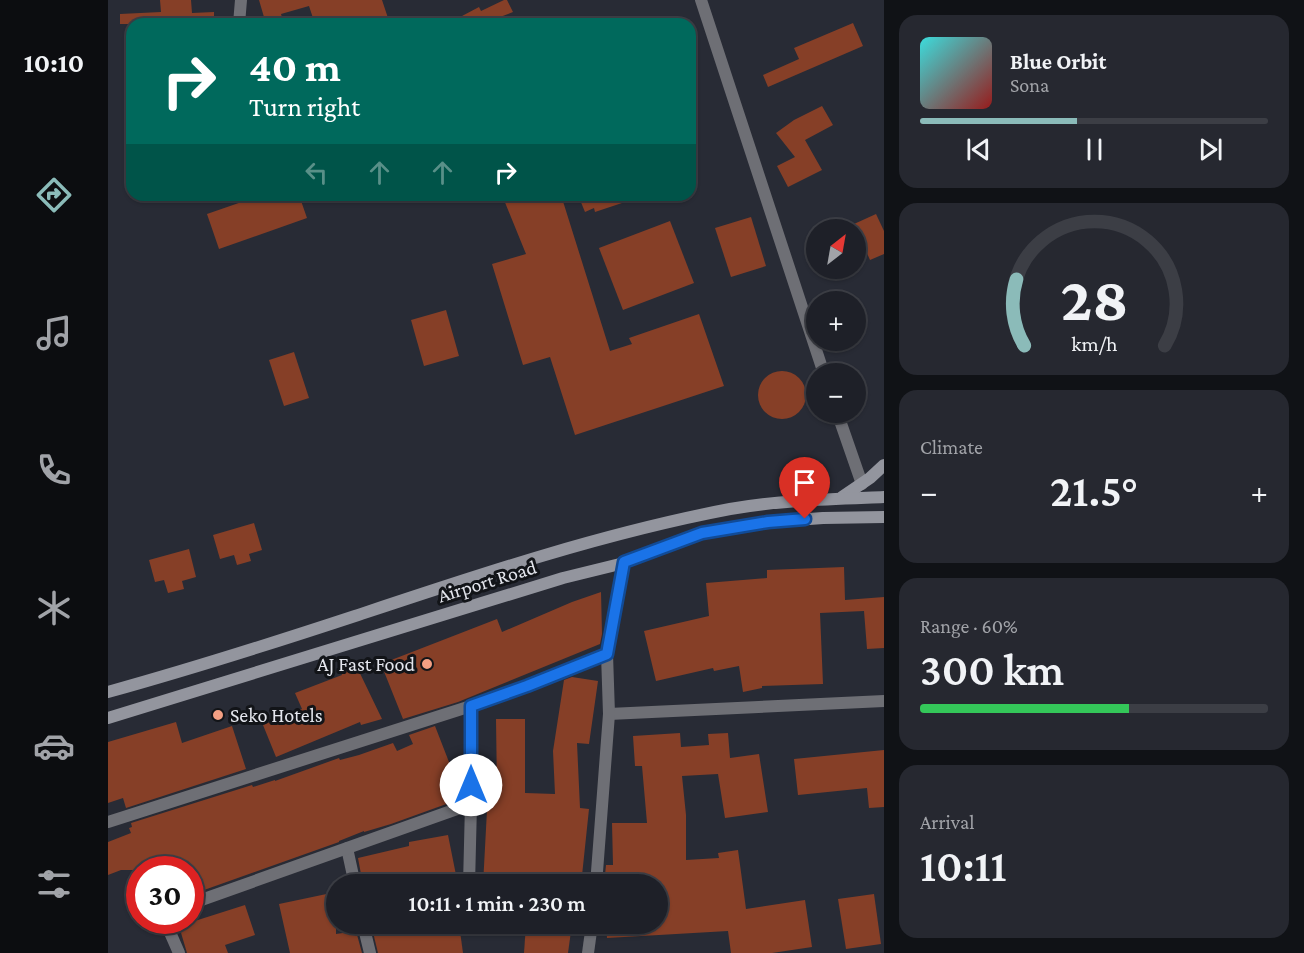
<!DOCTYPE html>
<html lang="en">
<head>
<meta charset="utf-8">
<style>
  body { margin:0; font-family:"Crimson Pro",serif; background:#262830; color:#f1f3f6; height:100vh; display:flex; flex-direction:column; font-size:22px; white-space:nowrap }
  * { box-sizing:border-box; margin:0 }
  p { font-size:20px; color:#a1a3a8 }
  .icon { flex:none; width:33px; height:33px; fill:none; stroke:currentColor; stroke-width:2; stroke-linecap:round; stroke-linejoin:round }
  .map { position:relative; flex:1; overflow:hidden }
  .side { display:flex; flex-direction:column; gap:15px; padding:15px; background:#101216; width:420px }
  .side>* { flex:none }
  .hud { position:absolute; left:18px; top:18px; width:570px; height:183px; border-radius:18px; box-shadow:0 2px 4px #0004,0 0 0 2px #3c3e45; background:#00695c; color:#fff; overflow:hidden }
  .needle { width:39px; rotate:31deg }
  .buttons { position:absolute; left:698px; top:219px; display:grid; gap:12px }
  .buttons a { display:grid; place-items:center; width:60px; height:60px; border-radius:50%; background:#1e2028; box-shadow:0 2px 4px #0004,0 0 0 2px #3c3e45; font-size:30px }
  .speed { position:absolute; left:18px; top:856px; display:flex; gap:12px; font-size:30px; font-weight:700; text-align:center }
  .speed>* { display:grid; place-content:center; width:78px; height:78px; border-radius:50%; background:#1e2028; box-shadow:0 2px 4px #0004,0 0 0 2px #3c3e45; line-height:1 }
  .speed .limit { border:9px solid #d22; background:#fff; color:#111 }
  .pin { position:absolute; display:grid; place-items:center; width:51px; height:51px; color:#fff; margin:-62px -26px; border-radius:50% 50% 50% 0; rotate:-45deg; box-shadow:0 0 6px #0007 }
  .pin .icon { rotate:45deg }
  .me { position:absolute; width:66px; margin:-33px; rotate:0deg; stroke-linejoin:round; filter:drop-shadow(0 0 4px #0008) }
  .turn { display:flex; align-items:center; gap:21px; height:126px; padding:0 24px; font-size:27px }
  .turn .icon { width:78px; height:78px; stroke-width:2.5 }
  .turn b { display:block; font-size:42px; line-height:51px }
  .lanes { display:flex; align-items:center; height:57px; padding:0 24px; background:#0003; justify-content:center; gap:30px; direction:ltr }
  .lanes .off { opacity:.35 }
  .big { font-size:45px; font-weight:600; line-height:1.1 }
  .side .card { flex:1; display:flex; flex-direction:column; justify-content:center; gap:9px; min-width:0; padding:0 21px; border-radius:18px; background:#262830 }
  .side .dial { align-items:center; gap:0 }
  .dial svg { height:156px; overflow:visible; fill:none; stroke:#3c3e45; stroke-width:7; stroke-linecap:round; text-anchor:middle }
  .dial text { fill:#f1f3f6; stroke:none }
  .song { display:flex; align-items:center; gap:18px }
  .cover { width:72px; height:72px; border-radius:9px; background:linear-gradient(135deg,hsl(180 70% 55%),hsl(0 70% 35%)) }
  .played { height:6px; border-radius:3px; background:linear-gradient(90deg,#8bbbb9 45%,#3c3e45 45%) }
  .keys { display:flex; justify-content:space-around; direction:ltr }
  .heat { display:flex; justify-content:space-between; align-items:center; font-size:33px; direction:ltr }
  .charge { height:9px; border-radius:4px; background:linear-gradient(90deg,#34c759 60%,#3c3e45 0) }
  .trip { position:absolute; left:218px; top:874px; width:342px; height:60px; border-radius:30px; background:#1e2028; box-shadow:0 2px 4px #0004,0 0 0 2px #3c3e45; font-weight:600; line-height:60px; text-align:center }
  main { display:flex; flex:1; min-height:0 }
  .menu { display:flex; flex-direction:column; width:108px; justify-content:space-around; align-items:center; background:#0c0d10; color:#a1a3a8 }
  .menu .icon { width:42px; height:42px }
  .menu .selected { color:#8bbbb9 }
  .menu b { font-size:27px; color:#f1f3f6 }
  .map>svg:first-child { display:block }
</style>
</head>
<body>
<main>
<nav class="menu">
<b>10:10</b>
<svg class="icon selected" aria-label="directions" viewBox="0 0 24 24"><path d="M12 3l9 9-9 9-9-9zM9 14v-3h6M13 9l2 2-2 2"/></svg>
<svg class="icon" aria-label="music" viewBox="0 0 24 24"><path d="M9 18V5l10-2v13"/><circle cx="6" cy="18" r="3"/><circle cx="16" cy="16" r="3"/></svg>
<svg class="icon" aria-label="phone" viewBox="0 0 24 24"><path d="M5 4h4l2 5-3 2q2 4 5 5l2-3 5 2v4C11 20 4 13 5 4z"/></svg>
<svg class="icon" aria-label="climate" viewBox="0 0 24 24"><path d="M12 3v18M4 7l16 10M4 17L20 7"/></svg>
<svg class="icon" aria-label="car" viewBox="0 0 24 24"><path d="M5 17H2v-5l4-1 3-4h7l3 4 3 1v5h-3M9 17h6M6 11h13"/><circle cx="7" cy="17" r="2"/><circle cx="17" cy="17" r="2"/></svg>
<svg class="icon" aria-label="filters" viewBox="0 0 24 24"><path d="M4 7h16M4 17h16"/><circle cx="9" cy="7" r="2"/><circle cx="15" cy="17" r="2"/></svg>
</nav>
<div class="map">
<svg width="776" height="953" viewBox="0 0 776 953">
  <rect width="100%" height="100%" fill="#282b35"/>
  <!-- building -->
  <g fill="#863f27">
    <path d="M52 0H83L84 13 106 12V24H12V14L53 12Z"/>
    <path d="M151 0H274L282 24H207L201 6 173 14 176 24H158Z"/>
    <path d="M396 0H399L405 12 379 22 380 24H347L356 20 354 16 371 7 373 11Z"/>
    <path d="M745 23 755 46 660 87 655 75 691 59 686 48Z"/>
    <path d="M714 106 725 125 697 140 714 170 680 187 669 166 687 157 668 133 686 120Z"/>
    <path d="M154 195H191L199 218 111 249 99 214Z"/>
    <path d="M394 195H453L502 351 524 344 521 338 591 314 616 386 467 435 442 357 415 365 384 264 418 254Z"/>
    <path d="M470 195H532V197L487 212 486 208 477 212Z"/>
    <path d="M768 214 776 231V254L762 260 746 224Z"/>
    <path d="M643 217 658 266 623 277 607 228Z"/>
    <path d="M562 221 586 283 515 310 491 248Z"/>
    <path d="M338 310 351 356 316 366 303 320Z"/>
    <path d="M186 352 201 398 176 406 161 360Z"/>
    <circle cx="674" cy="395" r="24"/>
    <path d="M146 523 154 550 141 554 143 561 129 565 126 555 112 559 105 535Z"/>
    <path d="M81 549 88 577 74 581 76 589 60 593 56 580 47 582 41 560Z"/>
    <path d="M736 567 737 600 776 597V648L759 649 756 611 712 613 715 684 654 686V688L635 692 631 666 606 671 605 668 548 681 536 631 601 616 598 583 659 578V570Z"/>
    <path d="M493 592 494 634 492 644 350 702 295 719 273 664 389 619 394 632 464 602Z"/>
    <path d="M247 663 274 719 253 725 252 722 168 757 155 725 194 709 187 693 234 675 232 670Z"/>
    <path d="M464 677 490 681 481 744 469 743 472 808 481 809 473 885H375L379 810H377V791H389L388 719H417V793L447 794 445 751 456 680Z"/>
    <path d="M68 722 74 743 124 726 138 769 18 808 15 798 0 803V742Z"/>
    <path d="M327 726 355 798 283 824 256 832V831L231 841V842L82 895V870H13L0 875V842L23 833 21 828 24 827 23 823 144 785 145 787 167 780V781L231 758 232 760 251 755 285 743 289 751 305 744 301 735Z"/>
    <path d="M572 733 573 747 601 745 600 734 620 733 622 758 651 754 660 812 617 818 610 774 574 776 578 815V860L611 858 610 853 630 850 638 909 697 900 704 947 664 953H623L620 931 499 938 498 924H549V885H496L498 865H505L504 823H539L534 766H527L525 736Z"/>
    <path d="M776 750V807L761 808 759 788 690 795 686 759Z"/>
    <path d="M340 835 350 885H255L250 858 301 846V842Z"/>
    <path d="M228 892V934L248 931 254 953H182L171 904Z"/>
    <path d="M766 894 773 944 738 949 730 899Z"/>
    <path d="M137 905 147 935 117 945 120 953H79L71 926Z"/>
    <path d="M284 924H351L355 953H270L264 928Z"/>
    <path d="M418 924H464L460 953H416Z"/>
  </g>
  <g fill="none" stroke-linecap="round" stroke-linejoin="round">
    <!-- street -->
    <g stroke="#6e6f75" stroke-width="12">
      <path d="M593 0 716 374"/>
      <path d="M131 24 133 0"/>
      <path d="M729 412 754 484"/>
      <path d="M501 714 776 701"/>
      <path d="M0 822 363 706 419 686 499 654"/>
      <path d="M239 848 247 885"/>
      <path d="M361 885 363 804V706"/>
      <path d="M488 885 501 714 499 654 516 563"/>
      <path d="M82 904 363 804"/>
      <path d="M57 921 71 953"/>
      <path d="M255 924 262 953"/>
      <path d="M480 953 484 924"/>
    </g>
    <!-- secondary -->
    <g stroke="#93959e" stroke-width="12">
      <path d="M734 497 762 478 776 465"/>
      <path d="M0 692C83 669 165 643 247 616 370 575 495 533 622 509 673 500 725 499 776 497"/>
      <path d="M0 718 455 578 516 563 594 533 660 522 715 518 776 517"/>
    </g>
  </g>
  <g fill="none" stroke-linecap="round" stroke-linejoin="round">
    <defs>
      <path id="route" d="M363 785V706L419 686 499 654 516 562 594 533 660 522 697 519"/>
    </defs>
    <!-- route casing -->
    <use href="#route" stroke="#114b97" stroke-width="15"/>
    <!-- route -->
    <use href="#route" stroke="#1a73e8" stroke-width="10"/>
  </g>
  <!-- markers -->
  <g fill="#f39f83" stroke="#121418" stroke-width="2">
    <circle cx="319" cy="664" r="6"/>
    <circle cx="110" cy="715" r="6"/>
  </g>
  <g text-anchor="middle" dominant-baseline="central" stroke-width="6" stroke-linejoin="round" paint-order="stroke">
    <!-- street labels -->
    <g font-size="20" fill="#e4e6ed" stroke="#121418">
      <text transform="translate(379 581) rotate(-17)">Airport Road</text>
    </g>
    <!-- poi labels -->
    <g font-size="20" fill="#e4e6ed" stroke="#121418" text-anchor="end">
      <text x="307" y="664">AJ Fast Food</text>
      <text x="122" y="715" text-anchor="start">Seko Hotels</text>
    </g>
  </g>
</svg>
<div class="buttons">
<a><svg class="needle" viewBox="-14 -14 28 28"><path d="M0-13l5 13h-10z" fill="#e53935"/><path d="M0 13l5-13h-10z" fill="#a1a3a8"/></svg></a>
<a>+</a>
<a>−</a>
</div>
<div class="speed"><div class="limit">30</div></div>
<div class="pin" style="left:697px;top:519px;background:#d93025"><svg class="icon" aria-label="arrive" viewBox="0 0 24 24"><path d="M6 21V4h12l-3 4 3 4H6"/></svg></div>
<svg class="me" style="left:363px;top:785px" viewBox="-20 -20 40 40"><circle r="19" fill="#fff"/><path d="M0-13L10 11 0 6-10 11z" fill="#1a73e8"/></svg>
<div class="trip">10:11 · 1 min · 230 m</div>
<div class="hud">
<div class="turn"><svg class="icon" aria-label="right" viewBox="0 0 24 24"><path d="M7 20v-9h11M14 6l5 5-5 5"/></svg><div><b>40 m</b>Turn right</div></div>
<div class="lanes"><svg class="icon off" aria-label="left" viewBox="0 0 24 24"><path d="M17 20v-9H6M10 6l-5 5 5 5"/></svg><svg class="icon off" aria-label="ahead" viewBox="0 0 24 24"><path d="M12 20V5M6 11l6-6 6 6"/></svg><svg class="icon off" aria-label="ahead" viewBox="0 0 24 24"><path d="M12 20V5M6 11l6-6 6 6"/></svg><svg class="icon" aria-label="right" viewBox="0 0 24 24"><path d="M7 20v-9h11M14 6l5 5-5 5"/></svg></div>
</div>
</div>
<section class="side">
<div class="card">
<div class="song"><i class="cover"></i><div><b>Blue Orbit</b><p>Sona</p></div></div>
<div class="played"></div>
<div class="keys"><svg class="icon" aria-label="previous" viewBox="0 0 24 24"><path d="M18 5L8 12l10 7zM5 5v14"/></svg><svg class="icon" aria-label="pause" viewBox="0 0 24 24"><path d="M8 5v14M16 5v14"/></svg><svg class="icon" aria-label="next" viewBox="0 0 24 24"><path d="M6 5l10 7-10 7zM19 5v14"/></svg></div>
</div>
<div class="card dial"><svg viewBox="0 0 100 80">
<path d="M14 69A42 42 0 1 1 86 69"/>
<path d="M14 69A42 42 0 0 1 10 35" stroke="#8bbbb9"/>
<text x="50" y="56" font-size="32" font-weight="700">28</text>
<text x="50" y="72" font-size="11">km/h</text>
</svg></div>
<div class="card"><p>Climate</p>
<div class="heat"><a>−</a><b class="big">21.5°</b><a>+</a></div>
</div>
<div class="card"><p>Range · 60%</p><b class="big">300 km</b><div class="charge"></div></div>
<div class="card"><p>Arrival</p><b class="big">10:11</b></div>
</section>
</main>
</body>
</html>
